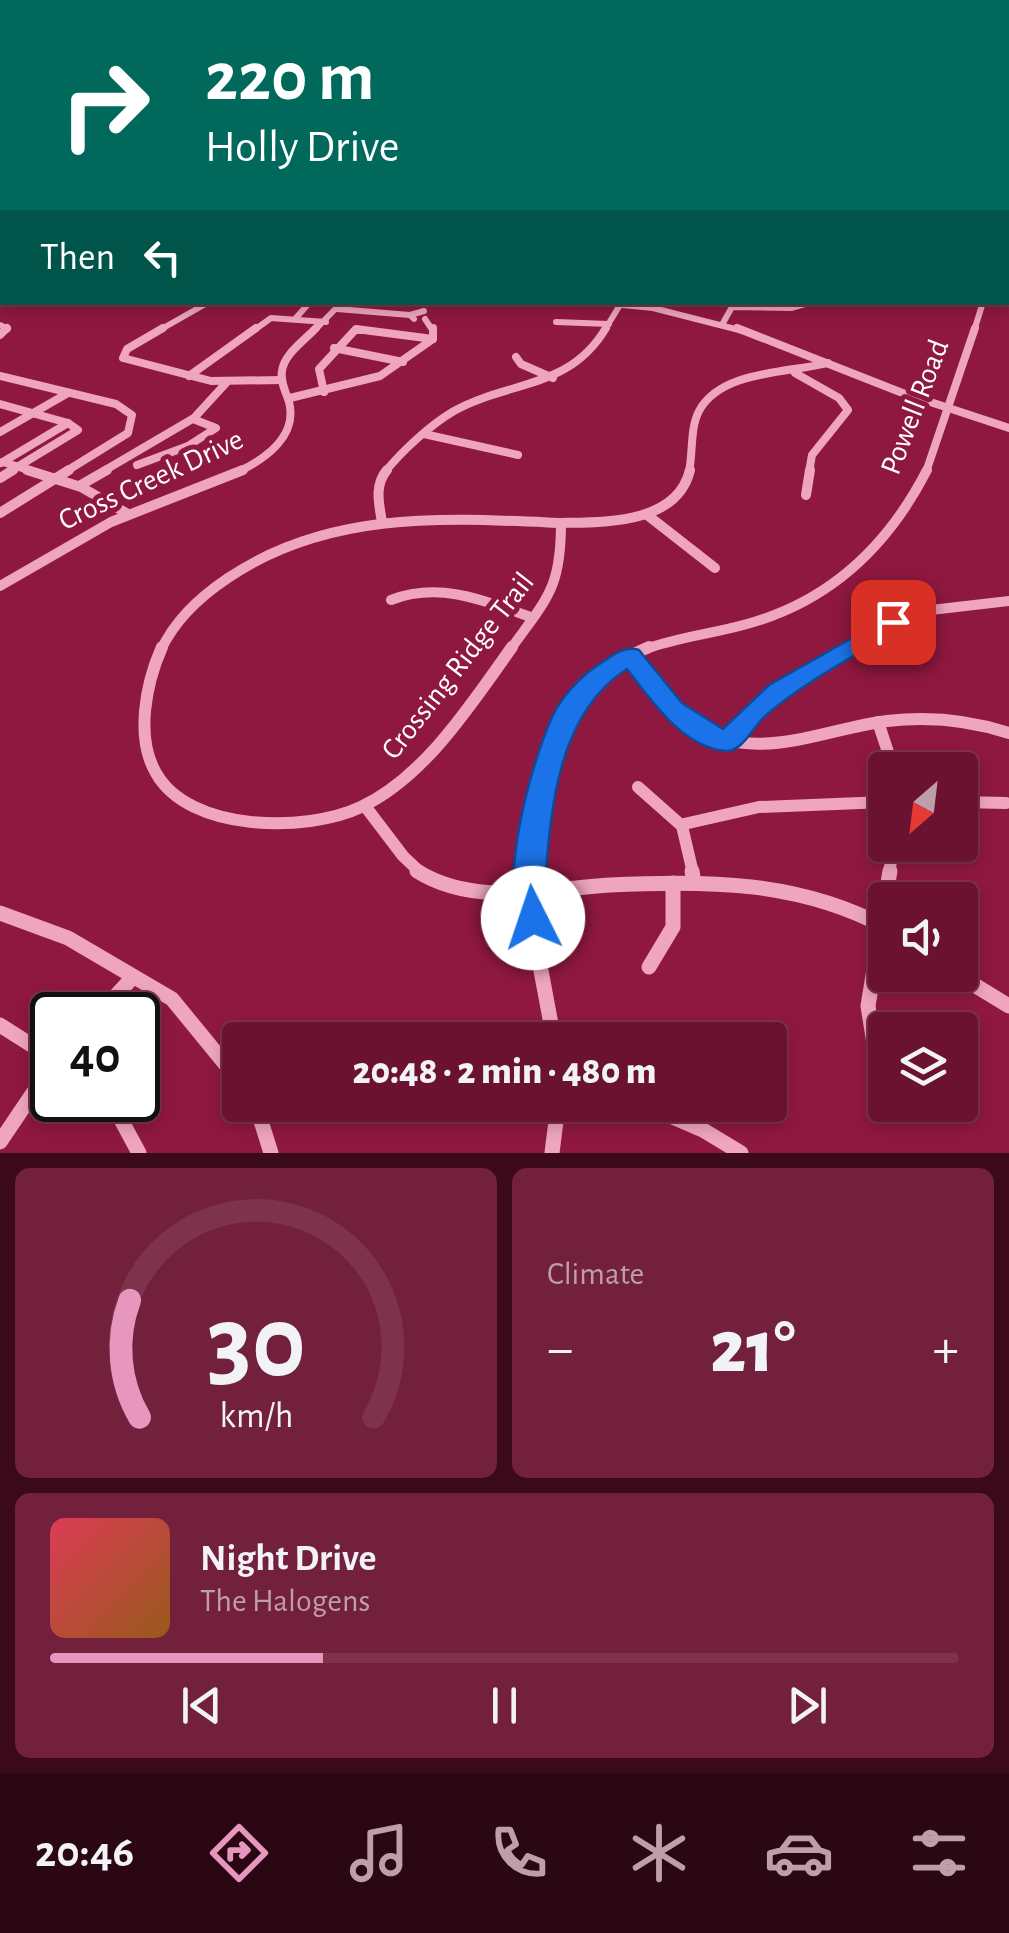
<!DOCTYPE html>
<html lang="en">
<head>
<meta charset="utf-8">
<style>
  body { margin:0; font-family:"Alegreya Sans",sans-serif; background:#73203c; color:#f1f3f6; height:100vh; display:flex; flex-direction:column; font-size:38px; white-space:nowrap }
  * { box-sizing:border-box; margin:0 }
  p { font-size:32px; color:#be9eab }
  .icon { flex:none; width:55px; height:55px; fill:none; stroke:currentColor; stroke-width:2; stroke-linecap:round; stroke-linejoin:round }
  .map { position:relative; height:1153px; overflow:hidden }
  .details { display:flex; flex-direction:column; gap:15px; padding:15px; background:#3b0a1a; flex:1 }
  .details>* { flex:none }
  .top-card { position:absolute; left:0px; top:0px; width:1010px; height:305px; box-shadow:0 5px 15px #0003,0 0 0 2px #7e324c; background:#00695c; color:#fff; overflow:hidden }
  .needle { width:65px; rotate:208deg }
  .buttons { position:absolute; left:868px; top:752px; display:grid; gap:20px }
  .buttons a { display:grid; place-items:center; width:110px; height:110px; border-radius:10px; background:#6b1230; box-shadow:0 5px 15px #0003,0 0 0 2px #7e324c; font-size:50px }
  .speed { position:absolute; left:30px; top:992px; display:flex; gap:20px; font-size:50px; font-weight:700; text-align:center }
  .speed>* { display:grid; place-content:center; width:130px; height:130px; border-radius:50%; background:#6b1230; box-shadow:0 5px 15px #0003,0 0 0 2px #7e324c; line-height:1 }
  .speed .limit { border:5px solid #111; border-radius:15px; background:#fff; color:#111 }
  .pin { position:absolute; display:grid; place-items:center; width:85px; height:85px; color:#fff; margin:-42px; border-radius:20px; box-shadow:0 5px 15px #0006 }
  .me { position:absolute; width:110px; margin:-55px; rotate:356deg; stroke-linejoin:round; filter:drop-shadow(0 0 8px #0008) }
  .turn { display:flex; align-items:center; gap:35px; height:210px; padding:0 40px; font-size:45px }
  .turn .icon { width:130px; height:130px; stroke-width:2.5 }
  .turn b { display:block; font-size:70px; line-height:85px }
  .then { display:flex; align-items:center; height:95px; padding:0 40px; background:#0003; gap:20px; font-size:38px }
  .big { font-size:75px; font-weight:800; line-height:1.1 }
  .details .card { flex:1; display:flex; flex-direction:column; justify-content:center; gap:15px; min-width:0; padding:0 35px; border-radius:15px; background:#73203c }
  .details .dial { align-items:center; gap:0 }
  .dial svg { height:260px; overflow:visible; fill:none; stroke:#7e324c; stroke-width:7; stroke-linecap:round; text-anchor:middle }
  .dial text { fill:#f1f3f6; stroke:none }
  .song { display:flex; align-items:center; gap:30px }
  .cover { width:120px; height:120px; border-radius:15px; background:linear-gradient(135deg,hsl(350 70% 55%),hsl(30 70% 35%)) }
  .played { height:10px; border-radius:5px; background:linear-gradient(90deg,#e797bd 30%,#7e324c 30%) }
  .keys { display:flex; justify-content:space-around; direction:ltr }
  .heat { display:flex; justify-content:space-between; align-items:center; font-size:55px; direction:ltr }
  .details .tiles { flex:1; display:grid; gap:15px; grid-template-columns:1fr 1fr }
  .card:last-child { grid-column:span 2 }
  .trip { position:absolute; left:222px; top:1022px; width:565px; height:100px; border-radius:10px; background:#6b1230; box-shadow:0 5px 15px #0003,0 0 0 2px #7e324c; font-weight:800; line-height:100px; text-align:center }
  .menu { display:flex; height:160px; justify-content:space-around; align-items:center; background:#2b0713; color:#be9eab }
  .menu .icon { width:70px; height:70px }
  .menu .selected { color:#e797bd }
  .menu b { font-size:45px; color:#f1f3f6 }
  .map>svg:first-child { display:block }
</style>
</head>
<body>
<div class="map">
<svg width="1009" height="1153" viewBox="0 0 1009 1153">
  <rect width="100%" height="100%" fill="#8f1840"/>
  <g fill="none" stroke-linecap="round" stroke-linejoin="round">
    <!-- minor-far4 -->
    <g stroke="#efa5bf" stroke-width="6">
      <path d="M1008 232 1009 228"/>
      <path d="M593 302 653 308 743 331"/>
      <path d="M337 309 410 315"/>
      <path d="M295 319 310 302"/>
      <path d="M414 319 410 315 424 311"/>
      <path d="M425 319 433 331"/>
      <path d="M556 322 609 324"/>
      <path d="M723 323 732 307 791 308 812 302"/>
      <path d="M0 325 8 329 5 331"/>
      <path d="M158 331 209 302"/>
      <path d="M253 331 271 318 326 322"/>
      <path d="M314 331 342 302"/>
      <path d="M354 331H371"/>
      <path d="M604 331 620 305"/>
      <path d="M974 331 983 302"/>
    </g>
    <!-- minor-far3 -->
    <g stroke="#efa5bf" stroke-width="8">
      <path d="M163 328 127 349 123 358 211 381 281 380"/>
      <path d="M737 328 900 392 1009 428"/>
      <path d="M0 335 7 328"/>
      <path d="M334 348 403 362"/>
      <path d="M516 357 521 364 553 378"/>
      <path d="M795 373 839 398 848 410 812 455 809 472"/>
      <path d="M0 376 116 404 132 415 128 433 65 472"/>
      <path d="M189 376 256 328"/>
      <path d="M324 392 319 369 356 329 433 339"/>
      <path d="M290 398 380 376 433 339V328"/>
      <path d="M0 404 68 423 78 430 9 472"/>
      <path d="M0 432 68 393"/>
      <path d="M424 434 518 455"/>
      <path d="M3 462 35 472"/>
      <path d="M1 463 68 423"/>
      <path d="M137 465 188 446 216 428 193 419"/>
      <path d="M102 472 194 418 227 382"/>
      <path d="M238 472C265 459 298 436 289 402 286 392 280 382 282 371 284 354 305 340 316 328"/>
      <path d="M385 472C402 451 430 425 454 411 510 380 569 390 606 328"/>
      <path d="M689 472C693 453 690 428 699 411 721 370 790 373 828 363"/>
      <path d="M926 472 975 328"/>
    </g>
    <!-- minor-far2 -->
    <g stroke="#efa5bf" stroke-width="10">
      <path d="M27 470 81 487 128 514"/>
      <path d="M0 478 13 470"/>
      <path d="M79 486 107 470"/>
      <path d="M806 495 810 470"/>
      <path d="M0 513 69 470"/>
      <path d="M646 514 715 568"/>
      <path d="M382 522C379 504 374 485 387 470"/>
      <path d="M561 523C606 522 677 524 690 470"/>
      <path d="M0 586 111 522 243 470"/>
      <path d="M391 600C440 581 486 601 533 618"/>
      <path d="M161 650C175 620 201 596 228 578 329 510 445 518 561 523"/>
      <path d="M510 650C547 598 561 589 561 523"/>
      <path d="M643 650C677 637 712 634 747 624 831 601 888 546 927 470"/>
      <path d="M851 650 931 610 1009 601"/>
    </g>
    <!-- minor-far1 -->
    <g stroke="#efa5bf" stroke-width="12">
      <path d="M162 647C146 683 135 737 156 773 189 832 306 833 361 807 425 777 472 703 512 647"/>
      <path d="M631 656C649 678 663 703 686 720 750 768 818 730 887 721 929 716 969 720 1009 733"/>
      <path d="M878 722 894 770"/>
      <path d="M728 741 772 699 855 647"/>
      <path d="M638 787 682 826 693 873"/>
      <path d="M960 802 1006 803"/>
      <path d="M365 806 403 856 421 873"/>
      <path d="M684 824 759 807 885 802"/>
      <path d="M528 873C528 783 559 683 649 647"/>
      <path d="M889 873 894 845"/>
    </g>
    <!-- minor -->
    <g stroke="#efa5bf" stroke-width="15">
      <path d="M417 871C474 907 547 889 610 885 706 880 799 881 885 927"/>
      <path d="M528 871 533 928 554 1040"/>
      <path d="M692 871 694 883"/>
      <path d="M885 900 890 871"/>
      <path d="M0 913 68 938 172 999 240 1082"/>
      <path d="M649 967 673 927V883"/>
      <path d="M958 975 1009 1006"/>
      <path d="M98 1015 133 977"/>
      <path d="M0 1025 52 1058"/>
      <path d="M879 1075 868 1006 885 902"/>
      <path d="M103 1100 118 1114 139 1153"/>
      <path d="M256 1105 271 1153"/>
      <path d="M645 1105 703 1130 741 1153"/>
      <path d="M0 1142 52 1065"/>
      <path d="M552 1153 558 1105"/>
    </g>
  </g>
  <!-- sky -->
  <linearGradient id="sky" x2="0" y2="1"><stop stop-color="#4f0d23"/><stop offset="0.44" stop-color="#8a3d64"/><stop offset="1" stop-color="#8a3d64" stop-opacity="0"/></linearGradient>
  <rect width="1009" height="289" fill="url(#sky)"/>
  <!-- route -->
  <path fill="#1a73e8" stroke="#114b97" stroke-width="2.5" d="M893 615 901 617 905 622 901 628C855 656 806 681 765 716 754 726 742 752 726 751 683 748 651 700 627 669 558 713 551 807 545 883 544 900 552 913 545 928L533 932 522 928C498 880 531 765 552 717 563 694 583 674 604 661 616 653 625 646 639 650L682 703 723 729 769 685Z"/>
  <g text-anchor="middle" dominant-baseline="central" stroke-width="10" stroke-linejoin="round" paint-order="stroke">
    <!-- street labels -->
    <g font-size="30" fill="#fff" stroke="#8f1840">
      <text transform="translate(915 407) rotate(-69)">Powell Road</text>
      <text transform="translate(151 480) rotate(-25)">Cross Creek Drive</text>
      <text transform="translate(458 666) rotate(-52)">Crossing Ridge Trail</text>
    </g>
  </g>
</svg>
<div class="buttons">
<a><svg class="needle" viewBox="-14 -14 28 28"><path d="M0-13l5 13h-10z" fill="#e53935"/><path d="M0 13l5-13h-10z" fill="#be9eab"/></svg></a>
<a><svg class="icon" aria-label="sound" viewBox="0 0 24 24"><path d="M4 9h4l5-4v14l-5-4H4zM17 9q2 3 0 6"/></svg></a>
<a><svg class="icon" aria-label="layers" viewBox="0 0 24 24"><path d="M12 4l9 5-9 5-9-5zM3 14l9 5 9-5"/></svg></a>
</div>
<div class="speed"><div class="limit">40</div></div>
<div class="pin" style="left:893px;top:622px;background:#d93025"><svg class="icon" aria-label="arrive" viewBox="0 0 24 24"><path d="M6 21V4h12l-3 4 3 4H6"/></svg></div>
<svg class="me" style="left:533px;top:918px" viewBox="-20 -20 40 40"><circle r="19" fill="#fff"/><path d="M0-13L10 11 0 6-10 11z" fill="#1a73e8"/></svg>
<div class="trip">20:48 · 2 min · 480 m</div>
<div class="top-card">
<div class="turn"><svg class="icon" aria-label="right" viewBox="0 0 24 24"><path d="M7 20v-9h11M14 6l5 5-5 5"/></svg><div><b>220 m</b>Holly Drive</div></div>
<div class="then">Then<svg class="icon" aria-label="left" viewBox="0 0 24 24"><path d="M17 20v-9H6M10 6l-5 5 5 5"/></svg></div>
</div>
</div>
<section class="details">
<div class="tiles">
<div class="card dial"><svg viewBox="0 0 100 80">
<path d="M14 69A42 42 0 1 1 86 69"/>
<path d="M14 69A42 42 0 0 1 11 33" stroke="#e797bd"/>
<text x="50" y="56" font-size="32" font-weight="700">30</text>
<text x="50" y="72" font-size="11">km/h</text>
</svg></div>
<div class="card"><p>Climate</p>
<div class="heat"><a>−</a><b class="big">21°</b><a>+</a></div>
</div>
<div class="card">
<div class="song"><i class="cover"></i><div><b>Night Drive</b><p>The Halogens</p></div></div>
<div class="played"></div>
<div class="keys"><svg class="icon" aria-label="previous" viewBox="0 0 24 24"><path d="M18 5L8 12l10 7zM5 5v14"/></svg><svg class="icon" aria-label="pause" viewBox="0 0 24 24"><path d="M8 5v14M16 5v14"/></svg><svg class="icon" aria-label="next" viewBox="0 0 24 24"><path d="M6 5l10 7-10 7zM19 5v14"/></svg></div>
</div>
</div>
</section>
<nav class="menu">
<b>20:46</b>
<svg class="icon selected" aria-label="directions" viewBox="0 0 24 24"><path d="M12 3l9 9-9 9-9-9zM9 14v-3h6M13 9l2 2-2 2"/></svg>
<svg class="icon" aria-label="music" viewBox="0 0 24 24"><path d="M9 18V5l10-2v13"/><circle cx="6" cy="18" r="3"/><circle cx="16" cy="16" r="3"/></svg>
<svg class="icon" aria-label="phone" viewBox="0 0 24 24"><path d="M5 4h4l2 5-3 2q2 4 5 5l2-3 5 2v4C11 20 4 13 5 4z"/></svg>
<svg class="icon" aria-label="climate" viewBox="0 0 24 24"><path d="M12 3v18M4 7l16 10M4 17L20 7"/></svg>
<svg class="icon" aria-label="car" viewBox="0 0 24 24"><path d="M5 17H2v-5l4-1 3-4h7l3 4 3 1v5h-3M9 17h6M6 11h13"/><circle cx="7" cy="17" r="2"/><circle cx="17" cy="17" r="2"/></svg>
<svg class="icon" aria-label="filters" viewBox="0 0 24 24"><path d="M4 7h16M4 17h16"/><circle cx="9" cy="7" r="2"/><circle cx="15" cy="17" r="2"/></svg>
</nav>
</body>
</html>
